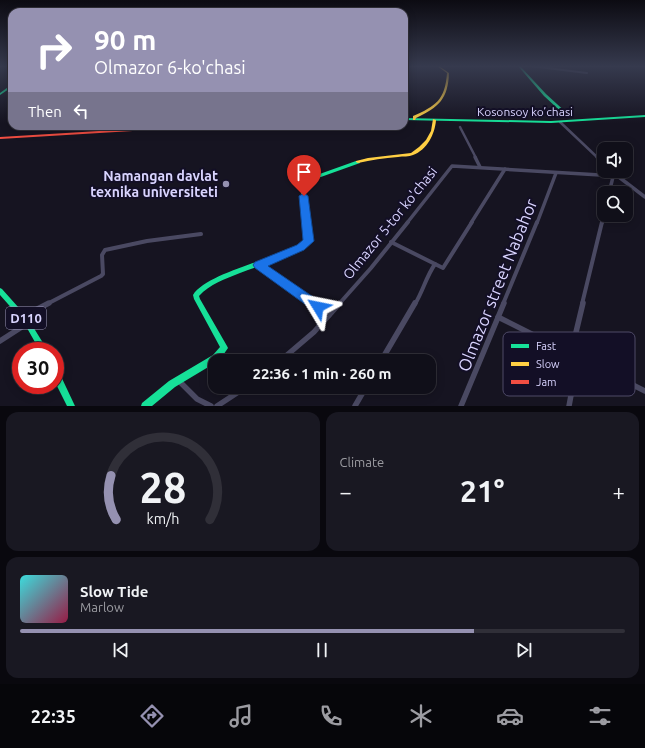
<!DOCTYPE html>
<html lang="en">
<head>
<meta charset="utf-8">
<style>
  body { margin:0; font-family:Ubuntu,sans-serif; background:#191822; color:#f1f3f6; height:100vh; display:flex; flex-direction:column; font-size:15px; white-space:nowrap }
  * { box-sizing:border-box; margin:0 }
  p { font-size:13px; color:#9c9ca2 }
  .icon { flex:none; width:22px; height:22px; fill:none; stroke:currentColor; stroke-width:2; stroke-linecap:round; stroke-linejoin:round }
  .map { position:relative; height:406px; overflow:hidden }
  .side { display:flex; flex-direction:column; gap:6px; padding:6px; background:#09080e; flex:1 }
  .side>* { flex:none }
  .guide { position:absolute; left:8px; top:8px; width:400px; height:122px; border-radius:12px; box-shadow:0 2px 10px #0003,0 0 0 1px #302f38; background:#9591b1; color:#fff; overflow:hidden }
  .tools { position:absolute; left:597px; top:142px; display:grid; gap:8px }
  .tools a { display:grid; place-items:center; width:36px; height:36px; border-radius:8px; background:#100f19; box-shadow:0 2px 10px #0003,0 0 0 1px #302f38; font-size:20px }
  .speed { position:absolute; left:12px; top:342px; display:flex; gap:8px; font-size:20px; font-weight:700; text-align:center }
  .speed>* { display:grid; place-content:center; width:52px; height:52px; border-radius:50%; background:#100f19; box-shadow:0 2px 10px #0003,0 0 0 1px #302f38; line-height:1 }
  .speed .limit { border:6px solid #d22; background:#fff; color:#111 }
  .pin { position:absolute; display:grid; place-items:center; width:34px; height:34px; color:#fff; margin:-41px -17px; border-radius:50% 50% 50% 0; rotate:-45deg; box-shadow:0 0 4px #0007 }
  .pin .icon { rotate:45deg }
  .me { position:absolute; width:44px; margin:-22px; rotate:305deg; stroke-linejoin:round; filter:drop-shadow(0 0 3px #0008) }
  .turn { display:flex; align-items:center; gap:14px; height:84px; padding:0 20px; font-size:18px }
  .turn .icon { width:52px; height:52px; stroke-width:2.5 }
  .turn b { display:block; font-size:28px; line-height:34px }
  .then { display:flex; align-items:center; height:38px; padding:0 20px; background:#0003; gap:8px; font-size:15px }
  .big { font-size:30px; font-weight:700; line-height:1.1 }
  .side .widget { flex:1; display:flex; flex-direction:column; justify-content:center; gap:6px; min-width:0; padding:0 14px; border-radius:12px; background:#191822 }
  .side .dial { align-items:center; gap:0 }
  .dial svg { height:104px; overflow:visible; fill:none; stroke:#302f38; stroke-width:7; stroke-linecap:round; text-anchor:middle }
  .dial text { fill:#f1f3f6; stroke:none }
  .song { display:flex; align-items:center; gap:12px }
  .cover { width:48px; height:48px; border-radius:6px; background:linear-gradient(135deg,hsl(180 70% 55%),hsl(340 70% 35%)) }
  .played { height:4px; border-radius:2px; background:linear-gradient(90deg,#9591b1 75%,#302f38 75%) }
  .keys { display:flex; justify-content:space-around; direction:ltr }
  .heat { display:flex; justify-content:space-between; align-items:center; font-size:22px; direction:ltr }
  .side .tiles { flex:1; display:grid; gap:6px; grid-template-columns:1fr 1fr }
  .widget:last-child { grid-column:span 2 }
  .trip { position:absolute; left:208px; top:354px; width:228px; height:40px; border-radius:12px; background:#100f19; box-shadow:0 2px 10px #0003,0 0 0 1px #302f38; font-weight:700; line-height:40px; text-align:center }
  .tabs { display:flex; height:64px; justify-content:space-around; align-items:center; background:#06060a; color:#9c9ca2 }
  .tabs .icon { width:28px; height:28px }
  .tabs .selected { color:#9591b1 }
  .tabs b { font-size:18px; color:#f1f3f6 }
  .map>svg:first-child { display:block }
</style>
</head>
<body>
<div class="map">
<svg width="645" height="406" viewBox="0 0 645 406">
  <rect width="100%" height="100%" fill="#161421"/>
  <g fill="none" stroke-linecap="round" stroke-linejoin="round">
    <!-- street-far4 -->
    <path stroke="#4a4962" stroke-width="2" d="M531 66 587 73"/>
    <!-- street-far3 -->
    <g stroke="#4a4962" stroke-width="2.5">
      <path d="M560 122 598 158"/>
      <path d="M460 127 476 158"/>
    </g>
    <!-- street-far2 -->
    <g stroke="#4a4962" stroke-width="3.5">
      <path d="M475 157 480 167"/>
      <path d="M597 157 604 164"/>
      <path d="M611 171 645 197"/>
      <path d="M609 193 613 177"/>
      <path d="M407 223 452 166 617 176"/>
      <path d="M471 223 505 169"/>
      <path d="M537 223 556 173"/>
      <path d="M602 223 604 212"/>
    </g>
    <!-- street-far1 -->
    <g stroke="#4a4962" stroke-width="4">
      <path d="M391 242 443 268 472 222"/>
      <path d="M259 265 314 304"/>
      <path d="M47 304 101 276 103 274 102 255 105 250 147 241 201 234"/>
      <path d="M339 304 371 268 408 222"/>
      <path d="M415 304C423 291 426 277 435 264"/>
      <path d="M503 304 537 222"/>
      <path d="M582 304 602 222"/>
    </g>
    <!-- street -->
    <g stroke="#4a4962" stroke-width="5.5">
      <path d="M312 303 329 315"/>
      <path d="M24 316 49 303"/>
      <path d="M498 317 645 391"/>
      <path d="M0 341 28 323"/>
      <path d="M571 353 583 303"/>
      <path d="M280 361 314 332 340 303"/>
      <path d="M381 361 415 303"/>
      <path d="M179 381 197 399 211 406"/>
      <path d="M217 406 246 387"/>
      <path d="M355 406 366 387"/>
      <path d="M461 406 504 303"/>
      <path d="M569 406 578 358"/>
    </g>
    <!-- fast -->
    <g fill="#16e098" fill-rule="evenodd">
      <path d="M518 66H520L546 94 569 115V117H567L544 96Z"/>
      <path d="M11 85H12V87L0 95V93Z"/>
      <path d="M645 115V117L551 123 404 120V118L551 121Z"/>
      <path d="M356 161H360V163L304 183 312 241 311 242C289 257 264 264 240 273 225 279 210 284 199 296L200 299 227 346 228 348 219 361H215V363L175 387 152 406H141L142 403 169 381 213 355 220 347 194 299 193 295C205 276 257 263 278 254 288 250 297 246 306 240L300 182V181Z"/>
      <path d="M0 288 2 289 27 317 48 351H40L23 321 0 295Z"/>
      <path d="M55 369 58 370 75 406H67L55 382Z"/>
    </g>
    <!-- slow -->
    <g fill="#ffcf43" fill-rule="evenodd">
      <path d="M437 66H439L449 73C448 99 439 107 416 118L415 120H413V116C436 106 445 100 447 73Z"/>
      <path d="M433 119 436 120C435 134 427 150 413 155 409 157 403 156 398 157 384 158 371 160 358 163L356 162V161L368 158 411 153 419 147 426 140 431 131Z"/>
    </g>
    <!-- jam -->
    <path fill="#f24e42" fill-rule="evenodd" d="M181 126H201L199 127 0 139V137Z"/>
  </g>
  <!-- sky -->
  <linearGradient id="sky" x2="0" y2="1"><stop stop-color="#0c0b12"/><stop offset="0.54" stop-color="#363a4e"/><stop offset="1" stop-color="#363a4e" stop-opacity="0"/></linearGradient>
  <rect width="645" height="123" fill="url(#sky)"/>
  <!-- route -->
  <path fill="#1a73e8" stroke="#114b97" d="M304 193 308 196 314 241 304 250 268 266 322 303 324 307 322 310 318 312 313 310 255 268 253 265 255 262 297 245 303 240 299 196Z"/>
  <!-- markers -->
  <circle fill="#9591b1" stroke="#130f26" stroke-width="1.5" cx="226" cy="184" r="4"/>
  <g text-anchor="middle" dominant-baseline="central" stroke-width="4" stroke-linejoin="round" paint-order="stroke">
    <!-- far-street labels -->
    <g font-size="12" fill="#d9d4ff" stroke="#130f26">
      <text x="525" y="111">Kosonsoy ko’chasi</text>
    </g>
    <!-- shield labels -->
    <rect fill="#130f26" stroke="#9e99be" stroke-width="1" x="6" y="307" width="40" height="22" rx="3"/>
    <g font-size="13" font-weight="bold" fill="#d9d4ff">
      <text x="26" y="318">D110</text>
    </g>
    <!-- poi labels -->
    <g font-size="14" font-weight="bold" fill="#d9d4ff" stroke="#130f26" text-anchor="end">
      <text x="218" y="176">Namangan davlat<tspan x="218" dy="16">texnika universiteti</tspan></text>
    </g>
    <!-- street labels -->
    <g font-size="14" fill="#d9d4ff" stroke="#130f26">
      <text transform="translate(390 223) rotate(-51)">Olmazor 5-tor ko'chasi</text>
    </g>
    <!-- near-street labels -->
    <g font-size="17" fill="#d9d4ff" stroke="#130f26">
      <text transform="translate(497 285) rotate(-68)">Olmazor street Nabahor</text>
    </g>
  </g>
  <!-- legend -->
  <rect x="503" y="332" width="132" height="64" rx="6" fill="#130f26" stroke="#4e4a67" stroke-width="1"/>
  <rect x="511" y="344" width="18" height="4" fill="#16e098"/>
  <rect x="511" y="362" width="18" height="4" fill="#ffcf43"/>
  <rect x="511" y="380" width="18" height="4" fill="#f24e42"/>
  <g font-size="11" fill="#d9d4ff">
    <text x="536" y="350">Fast</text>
    <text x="536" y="368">Slow</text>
    <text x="536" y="386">Jam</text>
  </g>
</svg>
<div class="tools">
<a><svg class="icon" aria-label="sound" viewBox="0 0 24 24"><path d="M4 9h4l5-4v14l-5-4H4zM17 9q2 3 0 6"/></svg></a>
<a><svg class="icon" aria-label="search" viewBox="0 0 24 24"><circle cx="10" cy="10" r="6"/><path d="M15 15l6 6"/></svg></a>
</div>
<div class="speed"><div class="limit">30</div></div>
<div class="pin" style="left:304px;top:196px;background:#d93025"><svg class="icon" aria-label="arrive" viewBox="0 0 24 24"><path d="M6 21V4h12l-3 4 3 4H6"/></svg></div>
<svg class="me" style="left:318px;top:307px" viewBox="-20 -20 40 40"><path d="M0-17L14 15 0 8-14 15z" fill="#1a73e8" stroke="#fff" stroke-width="4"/></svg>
<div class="trip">22:36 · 1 min · 260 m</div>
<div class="guide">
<div class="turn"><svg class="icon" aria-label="right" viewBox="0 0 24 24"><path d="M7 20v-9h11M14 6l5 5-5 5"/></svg><div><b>90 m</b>Olmazor 6-ko'chasi</div></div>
<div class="then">Then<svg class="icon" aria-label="left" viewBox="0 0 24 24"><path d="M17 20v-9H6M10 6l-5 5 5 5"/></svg></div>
</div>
</div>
<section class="side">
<div class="tiles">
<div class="widget dial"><svg viewBox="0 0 100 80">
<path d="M14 69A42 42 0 1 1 86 69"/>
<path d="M14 69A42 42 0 0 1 10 35" stroke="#9591b1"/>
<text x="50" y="56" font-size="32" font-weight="700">28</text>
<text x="50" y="72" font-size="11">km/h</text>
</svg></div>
<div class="widget"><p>Climate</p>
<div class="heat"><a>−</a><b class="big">21°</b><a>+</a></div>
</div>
<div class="widget">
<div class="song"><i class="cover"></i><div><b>Slow Tide</b><p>Marlow</p></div></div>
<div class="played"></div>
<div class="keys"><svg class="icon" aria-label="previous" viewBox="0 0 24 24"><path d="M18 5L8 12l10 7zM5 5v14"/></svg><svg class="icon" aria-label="pause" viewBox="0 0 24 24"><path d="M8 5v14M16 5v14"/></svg><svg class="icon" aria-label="next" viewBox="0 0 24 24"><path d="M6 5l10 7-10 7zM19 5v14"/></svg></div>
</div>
</div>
</section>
<nav class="tabs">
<b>22:35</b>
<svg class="icon selected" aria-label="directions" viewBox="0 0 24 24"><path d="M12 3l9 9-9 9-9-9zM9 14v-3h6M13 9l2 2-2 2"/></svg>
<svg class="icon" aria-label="music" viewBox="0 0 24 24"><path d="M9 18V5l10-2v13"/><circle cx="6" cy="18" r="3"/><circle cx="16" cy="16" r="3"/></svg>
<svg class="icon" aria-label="phone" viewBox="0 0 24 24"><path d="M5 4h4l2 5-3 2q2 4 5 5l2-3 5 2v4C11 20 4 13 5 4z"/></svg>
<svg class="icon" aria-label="climate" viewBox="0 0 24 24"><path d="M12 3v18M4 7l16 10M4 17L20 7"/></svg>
<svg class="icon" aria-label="car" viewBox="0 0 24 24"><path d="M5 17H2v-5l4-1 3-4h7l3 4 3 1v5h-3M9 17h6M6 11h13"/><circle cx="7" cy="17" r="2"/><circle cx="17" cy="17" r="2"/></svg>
<svg class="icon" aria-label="filters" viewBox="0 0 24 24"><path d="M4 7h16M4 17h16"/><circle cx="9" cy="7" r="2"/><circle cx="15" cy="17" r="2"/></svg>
</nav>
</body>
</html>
